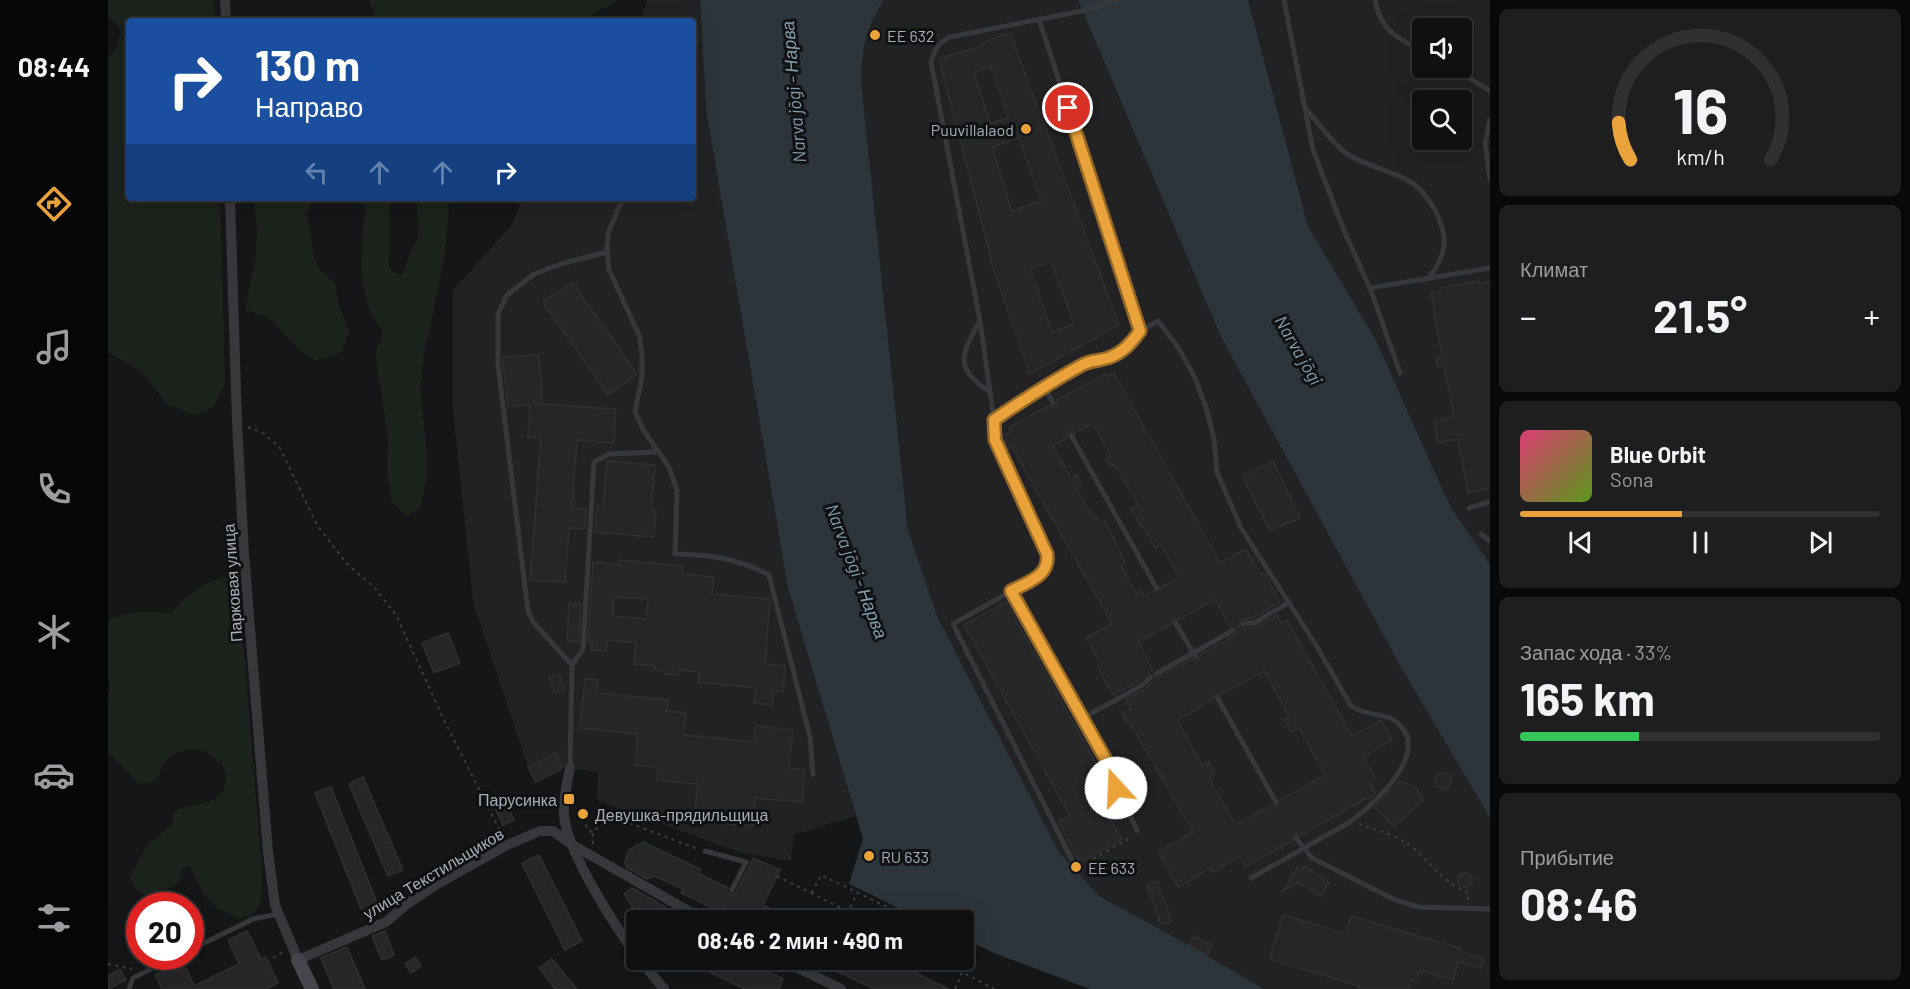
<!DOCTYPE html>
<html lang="ru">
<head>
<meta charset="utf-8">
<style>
  body { margin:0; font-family:Barlow,sans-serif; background:#1e1e1f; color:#f1f3f6; height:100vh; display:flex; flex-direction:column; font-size:22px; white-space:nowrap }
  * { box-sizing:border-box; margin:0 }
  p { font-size:20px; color:#9c9d9f }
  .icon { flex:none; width:33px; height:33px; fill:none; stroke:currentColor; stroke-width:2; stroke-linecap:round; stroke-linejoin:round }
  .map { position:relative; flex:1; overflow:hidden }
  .details { display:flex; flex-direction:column; gap:9px; padding:9px; background:#090909; width:420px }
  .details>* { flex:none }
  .banner { position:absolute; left:18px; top:18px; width:570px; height:183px; border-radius:6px; box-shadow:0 6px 24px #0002,0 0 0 2px #303031; background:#1a4fa0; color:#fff; overflow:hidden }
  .controls { position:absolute; left:1304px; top:18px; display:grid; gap:12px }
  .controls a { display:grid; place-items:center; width:60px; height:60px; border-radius:6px; background:#101011; box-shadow:0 6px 24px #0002,0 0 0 2px #303031; font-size:30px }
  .speed { position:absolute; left:18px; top:892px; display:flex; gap:12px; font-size:30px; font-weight:700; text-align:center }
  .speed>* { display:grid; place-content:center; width:78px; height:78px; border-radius:50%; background:#101011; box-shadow:0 6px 24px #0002,0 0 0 2px #303031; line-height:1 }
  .speed .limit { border:9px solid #d22; background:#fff; color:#111 }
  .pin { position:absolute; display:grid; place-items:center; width:51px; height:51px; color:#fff; margin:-26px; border:3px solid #fff; border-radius:50%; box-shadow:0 2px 6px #0007 }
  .me { position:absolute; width:66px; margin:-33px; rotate:340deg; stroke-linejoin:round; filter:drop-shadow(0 0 4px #0008) }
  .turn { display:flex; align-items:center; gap:21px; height:126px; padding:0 30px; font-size:27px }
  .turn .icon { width:78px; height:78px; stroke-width:2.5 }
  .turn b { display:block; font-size:42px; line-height:51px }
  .lanes { display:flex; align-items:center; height:57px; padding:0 30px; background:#0003; justify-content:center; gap:30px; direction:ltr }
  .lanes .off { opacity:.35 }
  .big { font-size:45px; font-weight:700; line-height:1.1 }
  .details .widget { flex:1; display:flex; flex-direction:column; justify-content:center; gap:9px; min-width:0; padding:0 21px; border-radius:9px; background:#1e1e1f }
  .details .dial { align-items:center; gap:0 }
  .dial svg { height:156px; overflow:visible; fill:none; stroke:#303031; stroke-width:7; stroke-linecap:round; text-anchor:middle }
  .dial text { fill:#f1f3f6; stroke:none }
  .song { display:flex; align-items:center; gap:18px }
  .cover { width:72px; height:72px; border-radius:9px; background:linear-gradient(135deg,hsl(340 70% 55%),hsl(90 70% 35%)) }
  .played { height:6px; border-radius:3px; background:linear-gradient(90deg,#eaa33a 45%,#303031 45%) }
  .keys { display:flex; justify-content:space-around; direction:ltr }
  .heat { display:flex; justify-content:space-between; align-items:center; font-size:33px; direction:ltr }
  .charge { height:9px; border-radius:4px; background:linear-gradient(90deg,#34c759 33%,#303031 0) }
  .trip { position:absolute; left:518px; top:910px; width:348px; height:60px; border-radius:6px; background:#101011; box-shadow:0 6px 24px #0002,0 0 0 2px #303031; font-weight:700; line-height:60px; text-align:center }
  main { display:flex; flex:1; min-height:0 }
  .tabs { display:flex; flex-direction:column; width:108px; justify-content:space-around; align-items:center; background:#060607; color:#9c9d9f }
  .tabs .icon { width:42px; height:42px }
  .tabs .current { color:#eaa33a }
  .tabs b { font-size:27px; color:#f1f3f6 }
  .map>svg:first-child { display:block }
</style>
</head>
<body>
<main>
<nav class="tabs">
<b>08:44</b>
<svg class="icon current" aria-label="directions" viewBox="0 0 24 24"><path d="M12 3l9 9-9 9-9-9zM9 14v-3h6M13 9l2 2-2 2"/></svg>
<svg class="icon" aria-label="music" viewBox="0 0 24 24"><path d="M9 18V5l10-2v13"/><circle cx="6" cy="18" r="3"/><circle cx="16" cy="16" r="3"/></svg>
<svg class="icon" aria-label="phone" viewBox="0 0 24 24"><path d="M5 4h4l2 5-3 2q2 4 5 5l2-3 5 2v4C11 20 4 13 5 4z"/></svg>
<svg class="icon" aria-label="climate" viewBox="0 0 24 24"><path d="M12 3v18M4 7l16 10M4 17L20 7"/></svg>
<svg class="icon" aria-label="car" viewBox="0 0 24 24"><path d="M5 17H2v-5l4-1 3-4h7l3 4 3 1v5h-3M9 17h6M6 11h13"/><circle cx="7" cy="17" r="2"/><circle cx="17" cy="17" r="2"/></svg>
<svg class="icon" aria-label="filters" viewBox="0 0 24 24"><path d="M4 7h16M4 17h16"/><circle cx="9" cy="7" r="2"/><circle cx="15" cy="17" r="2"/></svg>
</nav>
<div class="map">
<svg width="1382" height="989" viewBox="0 0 1382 989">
  <rect width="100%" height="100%" fill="#151617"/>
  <!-- built -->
  <g fill="#222224" fill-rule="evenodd">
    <path d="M539 0H592L598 110 680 588 748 816 686 835 683 861 634 853 489 800 490 772 456 768 428 782 420 767 365 602 345 410V290L403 226 415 198H585V21H532Z"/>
    <path d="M776 0H970L1113 337 1291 664 1382 818V989H1156L1081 945 991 896 951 852 830 618 800 530 753 81V60L759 35 768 12Z"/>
    <path d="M1140 0H1382V564L1342 506 1268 340 1200 226ZM1314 28H1353V68H1314ZM1314 100H1353V140H1314Z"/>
  </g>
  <!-- green -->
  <g fill="#1c221c">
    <path d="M0 0H106L107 21H21V198H112L117 383 106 407 86 415 59 404 33 371 0 352V57L6 52 14 30 0 16Z"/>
    <path d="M261 0H509L497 8 470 21H268Z"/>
    <path d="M145 198H204L199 214 205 251 210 268 227 283 231 305 241 331 234 352 207 361 194 352 161 318 137 310 148 255 149 225Z"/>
    <path d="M255 198H282L281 268 293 276 311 234 308 198H342L336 261 316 355 312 391 319 450V479L312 508 298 516 283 500 279 471 280 439 267 354 275 332C270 324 264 316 261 308 248 275 256 235 257 200Z"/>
    <path d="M118 577 128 584 135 641 154 868C153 878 155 891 152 901 145 930 113 914 100 899 92 890 87 877 82 866L75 867 70 884 51 892 37 895 27 889 21 878 40 844 64 825C64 793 100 816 115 790 118 784 119 774 116 768 113 763 106 759 102 755 87 743 64 750 54 767 51 773 52 778 44 782 40 784 35 783 31 783L0 752V698L2 689 0 678V620C23 611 37 610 62 614 80 594 91 584 118 577Z"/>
  </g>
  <!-- water -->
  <g fill="#2c353b">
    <path d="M592 0H776C759 25 753 51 753 81L800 530 830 618 951 852 991 896 1081 945 1156 989H982L886 953 855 938V921H817L741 884 755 839 680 588 598 110Z"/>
    <path d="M970 0H1140L1200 226 1268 340 1342 506 1382 564V818L1291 664 1113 337Z"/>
  </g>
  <!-- building -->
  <g fill="#262628" stroke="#303033" stroke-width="1.5" fill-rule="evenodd">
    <path d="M902 33 1011 325 922 374 882 259 883 258 831 59 875 45 874 43ZM883 67 901 118 882 124 866 72ZM911 138 933 201 904 211 884 147ZM943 262 966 324 944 332 922 269Z"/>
    <path d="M1371 281 1372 284 1382 282V488L1360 493 1350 439 1330 443 1326 421 1346 417 1336 366 1330 367 1328 357 1334 356 1323 293 1333 291 1332 288Z"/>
    <path d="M464 282 529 374 500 395 435 302Z"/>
    <path d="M431 355 434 404 508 409 506 443 469 440 464 508 478 509 477 529 461 528 457 582 422 580 433 438 420 437 422 405 400 406 395 365V357Z"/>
    <path d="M1006 373 1112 563 1138 549 1153 575 1156 573 1172 602 1144 618 1133 620 1130 623 1131 627 1135 629 1148 627 1169 615 1173 623 1179 620 1244 736 1273 720 1284 740 1255 757 1268 779 1262 783 1267 793 1261 800 1259 798 1192 836 1189 833 1185 834 1184 841 1137 867 1132 856 1105 872 1103 868 1070 887 1050 852 1085 832 1022 723H1020L1015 714 1023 709 1018 700 1036 690 1047 679 1084 659 1090 660 1092 655 1127 635 1128 629 1122 627 1107 599 1071 620 1065 618 1063 620V624L1030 642 1045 670 1030 682 1005 695 989 666 993 664 978 638 1004 624 904 447 901 449 894 436 903 431 901 428 941 405 944 408 948 407 949 400 997 374 999 377ZM985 423 1003 457 998 459 1002 467 1007 464 1030 505 1023 509 1034 528 1035 527 1047 548 1053 545 1071 577 1053 587V591L1051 593 1045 591 1036 596 1033 591 1028 593 1013 566 1018 564 997 521 993 523 989 516 985 518 968 487 974 484 969 475 963 478 945 445 959 438V433L961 431 967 433ZM1156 671 1181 716 1176 719 1183 732 1191 728 1217 775 1172 800 1170 806 1164 805 1127 825 1101 778 1107 774 1101 762 1094 766 1069 720 1105 699V695L1107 693 1113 695Z"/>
    <path d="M499 461 547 465 543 510 548 511 546 537 487 532 489 505 495 506Z"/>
    <path d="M1165 461 1192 518 1162 531 1134 476Z"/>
    <path d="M511 560 575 566 574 574 606 577 604 594 662 599 657 664 677 666 675 692 665 691 664 705 646 703 648 688 591 682 592 672 571 670 570 675 557 674 558 671 547 670V666L526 664 528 643 499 640 498 651 483 650 484 642H480L485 562 510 565ZM506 597 540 599 538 619 504 616Z"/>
    <path d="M898 602 1004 792 991 800 1014 839 972 863 951 822 962 816 856 625Z"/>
    <path d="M461 603 473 604 471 642 459 641Z"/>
    <path d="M340 633 352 663 326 673 314 643Z"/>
    <path d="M451 674 457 689 447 693 441 678Z"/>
    <path d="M477 679 490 680 489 693 560 700 559 711 578 713 575 735 646 742 648 726 685 730 681 768 697 770 694 802 647 798 645 826 586 821 590 784 549 780 550 767 527 765 530 734 472 728Z"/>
    <path d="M448 753 454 769 428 782 420 767Z"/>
    <circle cx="1335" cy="781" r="8"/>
    <path d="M255 777 295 870 280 876 241 784Z"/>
    <path d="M1291 781 1308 787 1315 800 1286 827 1267 807Z"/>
    <path d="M223 787 272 910 256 916 207 793Z"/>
    <path d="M399 804 406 820 395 825 388 810Z"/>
    <path d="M535 842 592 869 590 873 620 888V892L622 895 628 892 645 858 672 870 655 905 688 921H632L618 914V910L616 908 609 910 573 893 575 889 547 876 539 879 518 867 517 861 521 850Z"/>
    <path d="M431 855 474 941 457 950 414 863Z"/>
    <path d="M1196 866 1221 882 1213 896 1190 882 1175 891 1189 868 1193 871Z"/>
    <circle cx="1357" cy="880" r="7"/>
    <path d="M1049 882 1064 921 1053 925 1039 885Z"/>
    <path d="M524 888 547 901 579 921H533L516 894Z"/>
    <path d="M1175 915 1238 934 1243 916 1354 949 1353 952 1376 958 1373 968 1350 962 1345 980 1312 970 1309 981 1303 980 1301 989H1250L1251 986 1162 959Z"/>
    <path d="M139 931 153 959 158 957 170 983 158 989H54L47 975 75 962 86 986 131 964 120 940Z"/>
    <path d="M277 931 286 955 274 960 264 936Z"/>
    <path d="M1086 936 1104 946 1099 955 1081 945Z"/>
    <path d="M239 947 257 989H226L213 958Z"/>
    <path d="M307 957 313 966 303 973 297 964Z"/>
    <path d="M444 959 469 989H447L431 968Z"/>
    <path d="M576 960H635L675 979 671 989H637Z"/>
    <path d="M705 960H780L841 989H766Z"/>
    <path d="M12 969 18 980 0 989V976Z"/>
  </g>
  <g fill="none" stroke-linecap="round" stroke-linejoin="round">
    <!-- path -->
    <g stroke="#3d3f43" stroke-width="2" stroke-dasharray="3 4.5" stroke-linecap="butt">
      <path d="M140 427 155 433 172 448 209 525 239 564 267 588 288 615 336 720 394 835"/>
      <path d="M468 813 485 834"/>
      <path d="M1251 824C1268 830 1288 835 1303 846 1322 862 1336 883 1360 893V900"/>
      <path d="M485 844V834L491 825 513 820 590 849"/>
      <path d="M972 866 1024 837"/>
      <path d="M669 876 759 921"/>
      <path d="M704 893 713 875 808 921"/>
      <path d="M736 921 749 893"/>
      <path d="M165 958 175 952"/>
      <path d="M831 960 886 989"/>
      <path d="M0 964 24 969"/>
      <path d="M711 968 716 960"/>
      <path d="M847 989 854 973"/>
    </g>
    <!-- lane -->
    <g stroke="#37383c" stroke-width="5">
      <path d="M1176 0 1205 150 1237 233 1262 288 1292 373"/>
      <path d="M1267 0C1272 30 1289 38 1314 51"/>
      <path d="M931 19 1032 331"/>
      <path d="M1345 68 1382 91"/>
      <path d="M1198 109C1209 121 1227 146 1239 154 1257 165 1280 170 1299 180 1311 186 1320 198 1327 210 1341 238 1339 253 1321 278"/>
      <path d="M1382 120 1377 143 1382 179"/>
      <path d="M515 198 500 233 499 252 501 270 531 335 534 354V377L527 412 536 431 561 467 569 490 567 554C603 555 629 558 661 575L702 737 705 774"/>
      <path d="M1262 288 1382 268"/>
      <path d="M871 322C852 357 847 368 882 392"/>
      <path d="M936 386 945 403"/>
      <path d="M886 420 872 321 823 62C827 49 830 43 842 37L974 11 1009 0"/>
      <path d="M963 435 1049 589"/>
      <path d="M1361 508 1382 502"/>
      <path d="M1373 534 1382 541"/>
      <path d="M903 591 1006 774 1008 788 1029 830"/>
      <path d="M1067 622 1087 656"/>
      <path d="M1135 624 1146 623 1180 603"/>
      <path d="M464 665 475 649 486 462 501 454 549 452"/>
      <path d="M1048 674 1124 631"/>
      <path d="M1109 697 1168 802"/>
      <path d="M975 718 1033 686 1043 677"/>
      <path d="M462 768 464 665 426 623 420 611 390 365V314L399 295 426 274 456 263 499 252"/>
      <path d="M1188 838 1204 858 1287 900 1311 907 1382 909"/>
      <path d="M597 851 638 862 624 890"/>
      <path d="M965 862 845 624 933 574 940 562 939 554 887 440 886 420 936 386 982 360 1000 358 1014 351 1024 342 1032 331 1050 321 1070 347 1086 376 1098 407 1106 439 1109 472 1133 528 1208 645 1243 706C1260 717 1275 712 1287 721 1327 750 1266 804 1242 822L1143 878"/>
      <path d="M609 921 614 912"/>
      <path d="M82 950 145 919 170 914"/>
      <path d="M21 989 25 978 67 957"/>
    </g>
    <!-- street -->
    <g stroke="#37383c" stroke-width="10">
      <path d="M117 0 118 21"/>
      <path d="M122 198 129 422 136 554 160 852 167 905 190 960 278 922 299 904 324 887 399 845 432 831H445L463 844 598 921"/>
      <path d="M462 768C459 783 455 799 456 814 458 851 506 924 528 955"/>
      <path d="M532 960 556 989"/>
      <path d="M674 960 733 989"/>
    </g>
    <!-- secondary -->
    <path stroke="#45474c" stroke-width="14" d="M190 960 204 989"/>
  </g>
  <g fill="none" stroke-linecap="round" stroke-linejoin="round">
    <defs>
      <path id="route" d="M960 108 1032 331C1024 342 1015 353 1000 358 991 361 983 360 974 365 943 382 915 400 886 420L887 440 939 554C942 576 920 582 903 591L1006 774 1008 788"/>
    </defs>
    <!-- route casing -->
    <use href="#route" stroke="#986a26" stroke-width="15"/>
    <!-- route -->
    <use href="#route" stroke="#eaa33a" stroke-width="10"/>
  </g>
  <!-- markers -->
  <g fill="#eaa33a" stroke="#101112" stroke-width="2">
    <circle cx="767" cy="35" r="6"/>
    <circle cx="918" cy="129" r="6"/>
    <rect x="455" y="793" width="12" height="12" rx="3"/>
    <circle cx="475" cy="814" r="6"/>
    <circle cx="761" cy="856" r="6"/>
    <circle cx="968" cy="867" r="6"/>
  </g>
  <g text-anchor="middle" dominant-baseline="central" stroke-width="6" stroke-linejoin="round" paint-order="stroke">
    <!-- poi labels -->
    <g font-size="16" fill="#a8aeb7" stroke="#101112" text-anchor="start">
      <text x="779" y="35">EE 632</text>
      <text x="906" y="129" text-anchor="end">Puuvillalaod</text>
      <text x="449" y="799" text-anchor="end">Парусинка</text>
      <text x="487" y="814">Девушка-прядильщица</text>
      <text x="773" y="856">RU 633</text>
      <text x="980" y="867">EE 633</text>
    </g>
    <!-- street labels -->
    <g font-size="16" fill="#a8aeb7" stroke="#101112">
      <text transform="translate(124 583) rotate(-94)">Парковая улица</text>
      <text transform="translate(325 873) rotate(-31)">улица Текстильщиков</text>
    </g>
    <!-- water labels -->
    <g font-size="18" font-style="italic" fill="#809db0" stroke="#101112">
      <text transform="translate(685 92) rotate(-95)">Narva jõgi - Нарва</text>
      <text transform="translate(1191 350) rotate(60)">Narva jõgi</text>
      <text transform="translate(749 571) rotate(69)">Narva jõgi - Нарва</text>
    </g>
  </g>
</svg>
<div class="controls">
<a><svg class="icon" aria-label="sound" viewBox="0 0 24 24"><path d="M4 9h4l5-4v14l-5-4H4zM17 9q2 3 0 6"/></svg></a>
<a><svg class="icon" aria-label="search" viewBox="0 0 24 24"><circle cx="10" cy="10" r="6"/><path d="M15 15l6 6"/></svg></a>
</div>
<div class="speed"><div class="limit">20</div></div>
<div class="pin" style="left:960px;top:108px;background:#d93025"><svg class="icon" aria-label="arrive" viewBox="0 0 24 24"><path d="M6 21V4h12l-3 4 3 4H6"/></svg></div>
<svg class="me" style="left:1008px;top:788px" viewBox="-20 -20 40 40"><circle r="19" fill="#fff"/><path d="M0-13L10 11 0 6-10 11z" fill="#eaa33a"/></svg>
<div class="trip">08:46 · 2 мин · 490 m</div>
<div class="banner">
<div class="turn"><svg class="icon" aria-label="right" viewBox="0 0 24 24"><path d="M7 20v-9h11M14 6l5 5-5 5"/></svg><div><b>130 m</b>Направо</div></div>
<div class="lanes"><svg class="icon off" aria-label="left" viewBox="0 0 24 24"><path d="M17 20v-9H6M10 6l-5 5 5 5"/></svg><svg class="icon off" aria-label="ahead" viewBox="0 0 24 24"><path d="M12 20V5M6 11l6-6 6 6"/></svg><svg class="icon off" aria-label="ahead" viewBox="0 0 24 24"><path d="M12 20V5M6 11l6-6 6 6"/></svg><svg class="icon" aria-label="right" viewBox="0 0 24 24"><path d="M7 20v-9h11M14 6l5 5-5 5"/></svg></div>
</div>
</div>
<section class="details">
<div class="widget dial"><svg viewBox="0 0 100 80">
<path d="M14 69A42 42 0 1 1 86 69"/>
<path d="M14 69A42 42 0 0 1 8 50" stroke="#eaa33a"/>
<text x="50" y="56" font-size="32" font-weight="700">16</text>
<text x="50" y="72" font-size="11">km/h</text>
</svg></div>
<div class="widget"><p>Климат</p>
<div class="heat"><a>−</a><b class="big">21.5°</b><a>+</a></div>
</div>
<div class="widget">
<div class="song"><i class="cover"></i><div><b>Blue Orbit</b><p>Sona</p></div></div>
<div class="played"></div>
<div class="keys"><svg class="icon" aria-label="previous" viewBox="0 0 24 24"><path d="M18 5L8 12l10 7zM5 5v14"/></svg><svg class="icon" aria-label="pause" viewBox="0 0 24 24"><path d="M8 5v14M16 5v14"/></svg><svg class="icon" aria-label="next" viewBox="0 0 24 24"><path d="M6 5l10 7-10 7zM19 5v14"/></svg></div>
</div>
<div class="widget"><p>Запас хода · 33%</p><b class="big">165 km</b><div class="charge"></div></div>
<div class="widget"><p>Прибытие</p><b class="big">08:46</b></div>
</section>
</main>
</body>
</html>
